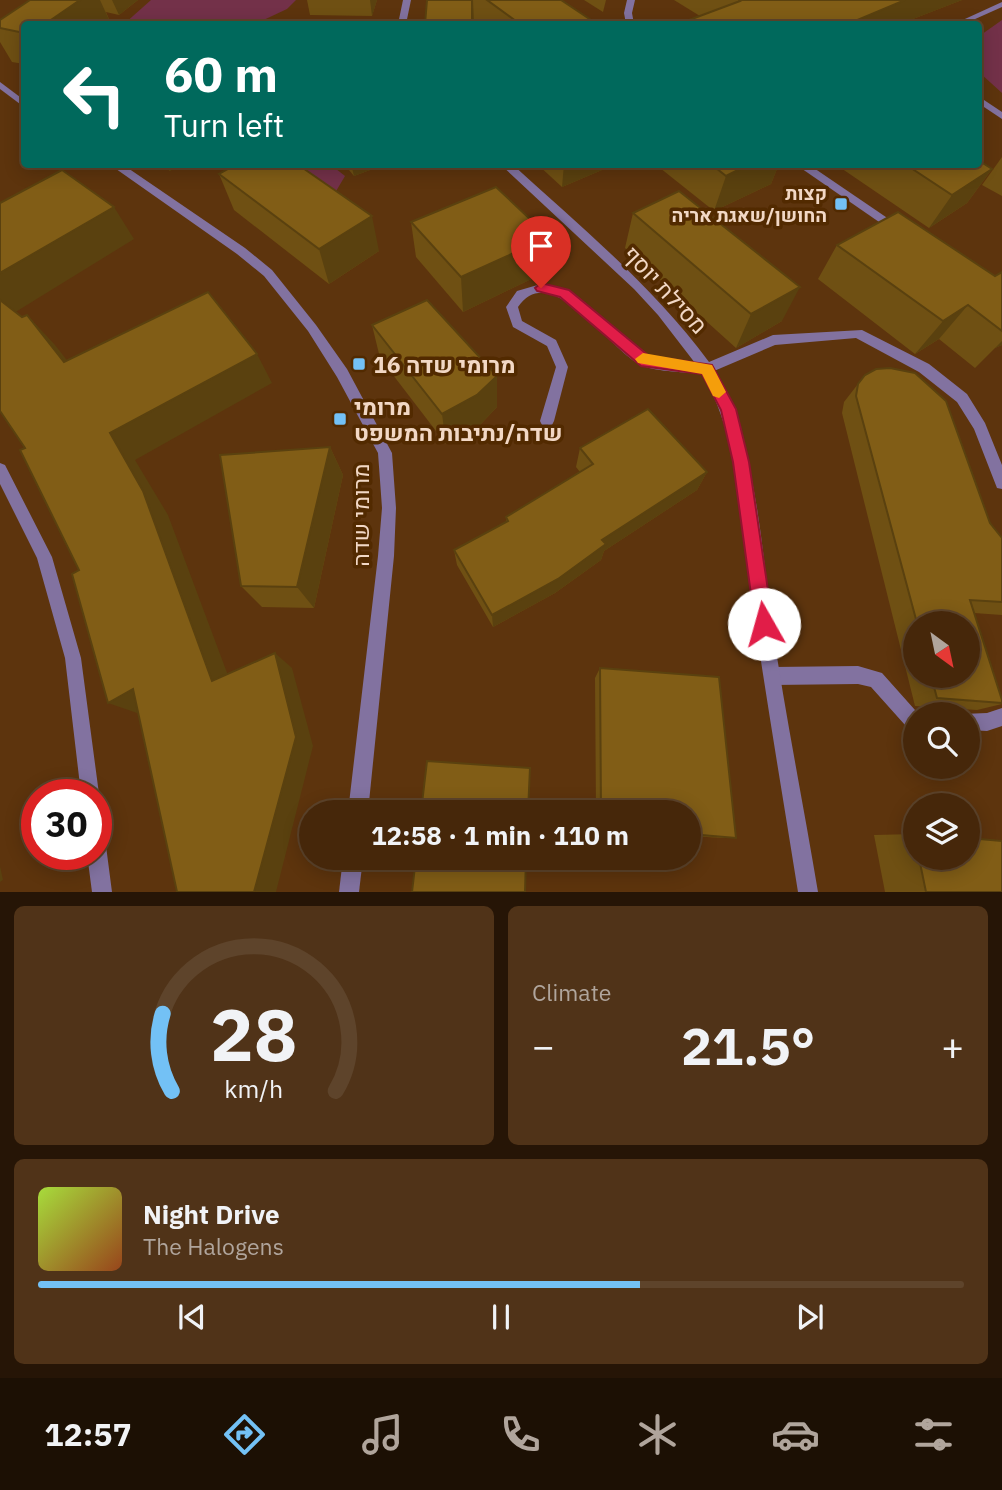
<!DOCTYPE html>
<html lang="en">
<head>
<meta charset="utf-8">
<style>
  body { margin:0; font-family:"IBM Plex Sans",Heebo,sans-serif; background:#503318; color:#f1f3f6; height:100vh; display:flex; flex-direction:column; font-size:26px; white-space:nowrap }
  * { box-sizing:border-box; margin:0 }
  p { font-size:23px; color:#b0a59c }
  .icon { flex:none; width:38px; height:38px; fill:none; stroke:currentColor; stroke-width:2; stroke-linecap:round; stroke-linejoin:round }
  .map { position:relative; height:892px; overflow:hidden }
  .side { display:flex; flex-direction:column; gap:14px; padding:14px; background:#261506; flex:1 }
  .side>* { flex:none }
  .guide { position:absolute; left:21px; top:21px; width:961px; height:147px; border-radius:7px; box-shadow:0 4px 18px #0003,0 0 0 2px #5e442b; background:#00695c; color:#fff; overflow:hidden }
  .needle { width:46px; rotate:147deg }
  .tools { position:absolute; left:903px; top:611px; display:grid; gap:14px }
  .tools a { display:grid; place-items:center; width:77px; height:77px; border-radius:50%; background:#46270a; box-shadow:0 4px 18px #0003,0 0 0 2px #5e442b; font-size:35px }
  .speed { position:absolute; left:21px; top:779px; display:flex; gap:14px; font-size:35px; font-weight:700; text-align:center }
  .speed>* { display:grid; place-content:center; width:91px; height:91px; border-radius:50%; background:#46270a; box-shadow:0 4px 18px #0003,0 0 0 2px #5e442b; line-height:1 }
  .speed .limit { border:10px solid #d22; background:#fff; color:#111 }
  .pin { position:absolute; display:grid; place-items:center; width:60px; height:60px; color:#fff; margin:-72px -30px; border-radius:50% 50% 50% 0; rotate:-45deg; box-shadow:0 0 7px #0007 }
  .pin .icon { rotate:45deg }
  .me { position:absolute; width:77px; margin:-38px; rotate:353deg; stroke-linejoin:round; filter:drop-shadow(0 0 5px #0008) }
  .turn { display:flex; align-items:center; gap:24px; height:147px; padding:0 28px; font-size:32px }
  .turn .icon { width:91px; height:91px; stroke-width:2.5 }
  .turn b { display:block; font-size:49px; line-height:60px }
  .big { font-size:52px; font-weight:700; line-height:1.1 }
  .side .widget { flex:1; display:flex; flex-direction:column; justify-content:center; gap:10px; min-width:0; padding:0 24px; border-radius:10px; background:#503318 }
  .side .dial { align-items:center; gap:0 }
  .dial svg { height:182px; overflow:visible; fill:none; stroke:#5e442b; stroke-width:7; stroke-linecap:round; text-anchor:middle }
  .dial text { fill:#f1f3f6; stroke:none }
  .song { display:flex; align-items:center; gap:21px }
  .cover { width:84px; height:84px; border-radius:10px; background:linear-gradient(135deg,hsl(80 70% 55%),hsl(20 70% 35%)) }
  .played { height:7px; border-radius:4px; background:linear-gradient(90deg,#73c1f5 65%,#5e442b 65%) }
  .keys { display:flex; justify-content:space-around; direction:ltr }
  .heat { display:flex; justify-content:space-between; align-items:center; font-size:38px; direction:ltr }
  .side .tiles { flex:1; display:grid; gap:14px; grid-template-columns:1fr 1fr }
  .widget:last-child { grid-column:span 2 }
  .trip { position:absolute; left:299px; top:800px; width:402px; height:70px; border-radius:35px; background:#46270a; box-shadow:0 4px 18px #0003,0 0 0 2px #5e442b; font-weight:700; line-height:70px; text-align:center }
  .dock { display:flex; height:112px; justify-content:space-around; align-items:center; background:#1c1004; color:#b0a59c }
  .dock .icon { width:49px; height:49px }
  .dock .active { color:#73c1f5 }
  .dock b { font-size:32px; color:#f1f3f6 }
  .map>svg:first-child { display:block }
</style>
</head>
<body>
<div class="map">
<svg width="1002" height="892" viewBox="0 0 1002 892">
  <rect width="100%" height="100%" fill="#5d340d"/>
  <!-- green -->
  <g fill="#733149">
    <path d="M151 0H296L287 9 255 24H124Z"/>
    <path d="M1002 20V93L980 73 978 37Z"/>
    <path d="M279 165H331L345 176 332 198Z"/>
  </g>
  <g fill="none" stroke-linecap="round" stroke-linejoin="round">
    <!-- service -->
    <g fill="#8272a0" fill-rule="evenodd">
      <path d="M858 666 882 673 915 710 921 713 915 714V728L905 725 871 687 858 684 773 685 767 682 764 676 767 670 773 667Z"/>
      <path d="M1002 708V726L987 731 968 730V714H963L987 713Z"/>
    </g>
    <!-- minor -->
    <g fill="#8272a0" fill-rule="evenodd">
      <path d="M403 0H411L406 24H398Z"/>
      <path d="M627 0H635L632 13 634 24H626L624 13Z"/>
      <path d="M1002 2V7L964 24H954Z"/>
      <path d="M0 82 24 100V107L0 89Z"/>
      <path d="M978 96 1002 112V119L978 103Z"/>
      <path d="M109 164H122L245 248 272 270 316 325 347 369 392 453 396 508 394 556 368 812H348L378 556 382 508 378 453 337 377 308 331 264 276 237 254Z"/>
      <path d="M500 164H512C581 227 653 286 709 362L773 335 862 330 929 364 967 394 985 423 1002 465V489L997 488 974 429 957 402 919 372 856 338 775 345 714 371C757 449 760 537 772 624 785 713 803 802 818 892H798C784 804 769 716 756 628 744 541 745 453 703 374 686 372 658 372 643 366 611 353 552 257 518 307L522 321 556 340 568 367 554 421 552 425H542L540 421 556 367 547 346 513 327 506 307 517 291 541 284 564 289 649 357 695 363 658 315 634 289Z"/>
      <path d="M795 164H808L905 230 903 233H895Z"/>
      <path d="M0 463 5 465 52 557 81 658 99 794 96 801V794H81L65 658 37 558 0 484Z"/>
      <path d="M96 836 103 839 106 846 112 892H92L87 854H96Z"/>
      <path d="M343 858H363L359 892H339Z"/>
    </g>
  </g>
  <!-- wall -->
  <g fill="#6f5013" fill-rule="evenodd">
    <path d="M30 0H138L119 15 106 12 111 24H24V64L12 62 0 42V20Z"/>
    <path d="M307 0H377L372 16 310 15Z"/>
    <path d="M427 0H561L597 24H478L474 21V24H425Z"/>
    <path d="M584 0H606L603 12Z"/>
    <path d="M674 0H962L900 24H681V23L700 16Z"/>
    <path d="M1002 157V196L982 185Z"/>
    <path d="M161 164H181L170 171Z"/>
    <path d="M344 164H386L354 176Z"/>
    <path d="M537 164H603L602 170 562 187Z"/>
    <path d="M655 164H779L771 184 714 211Z"/>
    <path d="M835 164H978L992 169 967 203 929 228Z"/>
    <path d="M219 174 379 251 329 284 234 210Z"/>
    <path d="M633 213 782 321 736 348 625 248Z"/>
    <path d="M411 222 549 237 546 272 463 312 416 257Z"/>
    <path d="M837 245 995 276 1002 272V345L995 348 975 368 939 339 915 354 818 279Z"/>
    <path d="M372 325 497 407 479 426 446 444 380 358Z"/>
    <path d="M865 375 1002 538V615L974 613 1002 704 977 710 915 706 842 413 844 402ZM915 623H968V676H915Z"/>
    <path d="M330 447 343 475 314 608 262 607 241 586Z"/>
    <path d="M580 448 707 472 697 490 604 551 601 560 555 593 493 627 457 565 454 550 506 522V517L580 472 576 467Z"/>
    <path d="M600 668 736 838H723L690 836V812H596L595 678Z"/>
    <path d="M915 834V858H968L1002 892H885L874 835Z"/>
  </g>
  <!-- shaded-wall -->
  <g fill="#5a410f">
    <path d="M80 0H100L111 24H45Z"/>
    <path d="M112 0H138L119 15Z"/>
    <path d="M370 0H377L372 16Z"/>
    <path d="M472 0H473L474 24H472Z"/>
    <path d="M905 0H962L900 24H848Z"/>
    <path d="M167 164H181L170 171Z"/>
    <path d="M351 164H386L354 176Z"/>
    <path d="M564 164H603L602 170 562 187Z"/>
    <path d="M750 164H779L771 184 714 211 726 176Z"/>
    <path d="M992 169 967 203 929 228 952 195Z"/>
    <path d="M114 207 134 239 9 316 0 306V273Z"/>
    <path d="M372 216 379 251 329 284 319 249Z"/>
    <path d="M549 237 546 272 463 312 461 277Z"/>
    <path d="M800 287 782 321 736 348 751 314Z"/>
    <path d="M968 305 939 339 915 354 943 321Z"/>
    <path d="M27 315 55 345 91 391 64 362Z"/>
    <path d="M1002 341V345L995 348Z"/>
    <path d="M257 354 272 383 135 460 168 515 235 694 212 681 110 433Z"/>
    <path d="M497 376V407L479 426 446 444 442 414Z"/>
    <path d="M330 447 343 475 314 608 297 587Z"/>
    <path d="M707 472 697 490 604 551 601 560 555 593 493 627 492 615 602 540Z"/>
    <path d="M275 653 292 668 313 746 276 892H254Z"/>
    <path d="M133 689 140 714 108 703Z"/>
    <path d="M0 866 3 880 0 882Z"/>
  </g>
  <!-- building -->
  <g fill="#815d16" stroke="#5a410f" stroke-width="2">
    <path d="M30 0H80L45 24H24V33L0 28V20Z"/>
    <path d="M427 0H472V24H425Z"/>
    <path d="M487 0H561L597 24H520Z"/>
    <path d="M739 0H905L848 24H684L681 23 740 1Z"/>
    <path d="M978 160 992 169 952 195 905 164H978Z"/>
    <path d="M237 164H297L372 216 319 249 219 174Z"/>
    <path d="M711 164H750L726 176Z"/>
    <path d="M62 170 114 207 0 273V203Z"/>
    <path d="M496 187 549 237 461 277 411 222Z"/>
    <path d="M679 191 800 287 751 314 633 213Z"/>
    <path d="M898 212 995 276 1002 272V331L968 305 943 321 837 245Z"/>
    <path d="M208 292 257 354 110 433 143 491 212 681 275 653 296 737 254 892H177L133 689 108 703 72 574 79 570 20 450 25 448 0 411V300L22 317 27 315 64 362Z"/>
    <path d="M427 300 497 376 477 395 442 414 372 325Z"/>
    <path d="M890 368 915 373 946 401 990 523 1002 538V602L970 600 1002 700V703L937 698 931 676H968V623H917L856 396 858 384 865 375 876 369Z"/>
    <path d="M648 409 707 472 602 540 606 544 558 579 492 615 454 550 508 521 506 517 593 464 580 448Z"/>
    <path d="M330 447 297 587 241 586 220 455Z"/>
    <path d="M600 668 719 677 736 838 690 834V812H601Z"/>
    <path d="M427 761 530 768 528 812H421Z"/>
    <path d="M968 838 1002 841V892H926L919 858H968Z"/>
    <path d="M416 858H526L525 892H412Z"/>
  </g>
  <!-- route -->
  <path fill="#e11d48" stroke="#92132f" stroke-width="2" d="M541 283 569 290 649 356 712 365 736 409 749 462 773 624 771 630 764 633 757 630 755 624 733 462 721 410 702 374 641 366 560 297 537 291 535 288Z"/>
  <!-- slow -->
  <path fill="#f59e0b" d="M643 353 712 365 726 392 719 398 713 396 702 374 638 363 635 359Z"/>
  <!-- markers -->
  <g fill="#73c1f5" stroke="#522a00" stroke-width="2.5">
    <rect x="834" y="197" width="14" height="14" rx="3.5"/>
    <rect x="352" y="357" width="14" height="14" rx="3.5"/>
    <rect x="333" y="412" width="14" height="14" rx="3.5"/>
  </g>
  <g text-anchor="middle" dominant-baseline="central" stroke-width="7" stroke-linejoin="round" paint-order="stroke">
    <!-- far-poi labels -->
    <g font-size="19" font-weight="bold" fill="#f2d8c5" stroke="#522a00" text-anchor="end">
      <text x="827" y="193">קצות<tspan x="827" dy="22">החושן/שאגת אריה</tspan></text>
    </g>
    <!-- street labels -->
    <g font-size="23" fill="#f2d8c5" stroke="#522a00">
      <text transform="translate(666 289) rotate(47)">מסילת יוסף</text>
      <text transform="translate(360 515) rotate(-90)">מרומי שדה</text>
    </g>
    <!-- poi labels -->
    <g font-size="23" font-weight="bold" fill="#f2d8c5" stroke="#522a00" text-anchor="start">
      <text x="373" y="364">מרומי שדה 16</text>
      <text x="354" y="406">מרומי<tspan x="354" dy="26">שדה/נתיבות המשפט</tspan></text>
    </g>
  </g>
</svg>
<div class="tools">
<a><svg class="needle" viewBox="-14 -14 28 28"><path d="M0-13l5 13h-10z" fill="#e53935"/><path d="M0 13l5-13h-10z" fill="#b0a59c"/></svg></a>
<a><svg class="icon" aria-label="search" viewBox="0 0 24 24"><circle cx="10" cy="10" r="6"/><path d="M15 15l6 6"/></svg></a>
<a><svg class="icon" aria-label="layers" viewBox="0 0 24 24"><path d="M12 4l9 5-9 5-9-5zM3 14l9 5 9-5"/></svg></a>
</div>
<div class="speed"><div class="limit">30</div></div>
<div class="pin" style="left:541px;top:288px;background:#d93025"><svg class="icon" aria-label="arrive" viewBox="0 0 24 24"><path d="M6 21V4h12l-3 4 3 4H6"/></svg></div>
<svg class="me" style="left:764px;top:624px" viewBox="-20 -20 40 40"><circle r="19" fill="#fff"/><path d="M0-13L10 11 0 6-10 11z" fill="#e11d48"/></svg>
<div class="trip">12:58 · 1 min · 110 m</div>
<div class="guide">
<div class="turn"><svg class="icon" aria-label="left" viewBox="0 0 24 24"><path d="M17 20v-9H6M10 6l-5 5 5 5"/></svg><div><b>60 m</b>Turn left</div></div>
</div>
</div>
<section class="side">
<div class="tiles">
<div class="widget dial"><svg viewBox="0 0 100 80">
<path d="M14 69A42 42 0 1 1 86 69"/>
<path d="M14 69A42 42 0 0 1 10 35" stroke="#73c1f5"/>
<text x="50" y="56" font-size="32" font-weight="700">28</text>
<text x="50" y="72" font-size="11">km/h</text>
</svg></div>
<div class="widget"><p>Climate</p>
<div class="heat"><a>−</a><b class="big">21.5°</b><a>+</a></div>
</div>
<div class="widget">
<div class="song"><i class="cover"></i><div><b>Night Drive</b><p>The Halogens</p></div></div>
<div class="played"></div>
<div class="keys"><svg class="icon" aria-label="previous" viewBox="0 0 24 24"><path d="M18 5L8 12l10 7zM5 5v14"/></svg><svg class="icon" aria-label="pause" viewBox="0 0 24 24"><path d="M8 5v14M16 5v14"/></svg><svg class="icon" aria-label="next" viewBox="0 0 24 24"><path d="M6 5l10 7-10 7zM19 5v14"/></svg></div>
</div>
</div>
</section>
<nav class="dock">
<b>12:57</b>
<svg class="icon active" aria-label="directions" viewBox="0 0 24 24"><path d="M12 3l9 9-9 9-9-9zM9 14v-3h6M13 9l2 2-2 2"/></svg>
<svg class="icon" aria-label="music" viewBox="0 0 24 24"><path d="M9 18V5l10-2v13"/><circle cx="6" cy="18" r="3"/><circle cx="16" cy="16" r="3"/></svg>
<svg class="icon" aria-label="phone" viewBox="0 0 24 24"><path d="M5 4h4l2 5-3 2q2 4 5 5l2-3 5 2v4C11 20 4 13 5 4z"/></svg>
<svg class="icon" aria-label="climate" viewBox="0 0 24 24"><path d="M12 3v18M4 7l16 10M4 17L20 7"/></svg>
<svg class="icon" aria-label="car" viewBox="0 0 24 24"><path d="M5 17H2v-5l4-1 3-4h7l3 4 3 1v5h-3M9 17h6M6 11h13"/><circle cx="7" cy="17" r="2"/><circle cx="17" cy="17" r="2"/></svg>
<svg class="icon" aria-label="filters" viewBox="0 0 24 24"><path d="M4 7h16M4 17h16"/><circle cx="9" cy="7" r="2"/><circle cx="15" cy="17" r="2"/></svg>
</nav>
</body>
</html>
